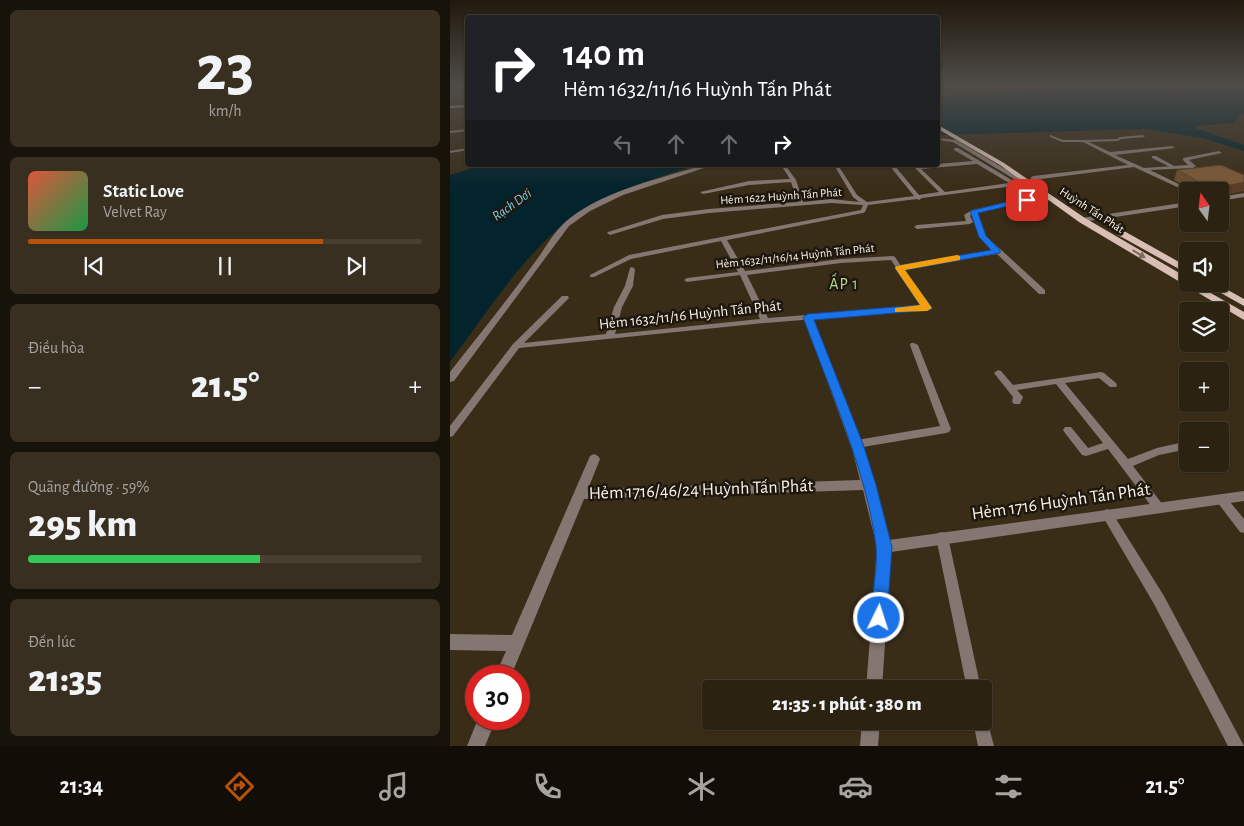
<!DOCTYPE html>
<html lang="vi">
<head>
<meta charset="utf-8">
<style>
  body { margin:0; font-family:"Alegreya Sans",sans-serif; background:#382f20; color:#f1f3f6; height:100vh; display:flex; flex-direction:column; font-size:19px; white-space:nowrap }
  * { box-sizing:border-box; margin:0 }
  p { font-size:16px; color:#a6a49f }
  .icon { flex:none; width:28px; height:28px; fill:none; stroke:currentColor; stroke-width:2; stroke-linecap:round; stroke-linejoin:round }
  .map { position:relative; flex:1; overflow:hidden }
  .panel { display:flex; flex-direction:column; gap:10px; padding:10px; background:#18130a; width:450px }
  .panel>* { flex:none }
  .banner { position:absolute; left:15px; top:15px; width:475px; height:152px; border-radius:5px; box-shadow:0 1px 4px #0004,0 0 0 1px #483f32; background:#202124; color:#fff; overflow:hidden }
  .needle { width:32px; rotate:346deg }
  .tools { position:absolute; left:729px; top:182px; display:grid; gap:10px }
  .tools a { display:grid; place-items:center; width:50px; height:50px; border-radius:5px; background:#2c2212; box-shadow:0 1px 4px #0004,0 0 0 1px #483f32; font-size:25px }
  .speed { position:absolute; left:15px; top:665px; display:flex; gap:10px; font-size:25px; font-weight:700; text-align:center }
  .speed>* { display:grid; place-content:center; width:65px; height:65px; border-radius:50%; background:#2c2212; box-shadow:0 1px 4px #0004,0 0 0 1px #483f32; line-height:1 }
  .speed .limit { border:8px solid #d22; background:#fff; color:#111 }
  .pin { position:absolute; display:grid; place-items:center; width:42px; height:42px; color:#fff; margin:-21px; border-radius:10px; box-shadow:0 2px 8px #0006 }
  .me { position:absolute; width:55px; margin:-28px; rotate:4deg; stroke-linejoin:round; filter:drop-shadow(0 0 4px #0008) }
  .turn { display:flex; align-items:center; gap:18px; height:105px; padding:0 15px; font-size:22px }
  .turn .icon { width:65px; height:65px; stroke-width:2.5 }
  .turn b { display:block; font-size:35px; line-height:42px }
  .lanes { display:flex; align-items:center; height:48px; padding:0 15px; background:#0003; justify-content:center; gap:25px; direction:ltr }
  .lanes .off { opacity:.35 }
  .big { font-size:38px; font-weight:800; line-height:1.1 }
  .panel .widget { flex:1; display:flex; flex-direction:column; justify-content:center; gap:8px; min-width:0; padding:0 18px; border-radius:8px; background:#382f20 }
  .panel .dial { align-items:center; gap:0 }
  .dial b { font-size:65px; line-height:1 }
  .song { display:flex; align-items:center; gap:15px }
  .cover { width:60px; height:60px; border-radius:8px; background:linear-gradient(135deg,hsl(10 70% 55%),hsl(140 70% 35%)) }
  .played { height:5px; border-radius:2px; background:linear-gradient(90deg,#b45309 75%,#483f32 75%) }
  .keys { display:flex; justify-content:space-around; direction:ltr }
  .heat { display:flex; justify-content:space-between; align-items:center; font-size:28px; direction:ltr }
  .charge { height:8px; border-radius:4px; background:linear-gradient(90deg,#34c759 59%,#483f32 0) }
  .trip { position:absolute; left:252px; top:680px; width:290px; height:50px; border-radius:5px; background:#2c2212; box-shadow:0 1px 4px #0004,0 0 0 1px #483f32; font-weight:800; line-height:50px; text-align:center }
  .tab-bar { display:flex; height:80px; justify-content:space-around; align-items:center; background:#120e07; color:#a6a49f }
  .tab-bar .icon { width:35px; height:35px }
  .tab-bar .active { color:#b45309 }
  .tab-bar b { font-size:22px; color:#f1f3f6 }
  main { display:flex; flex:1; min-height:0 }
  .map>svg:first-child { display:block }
</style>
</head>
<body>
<main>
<section class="panel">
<div class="widget dial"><b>23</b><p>km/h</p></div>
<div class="widget">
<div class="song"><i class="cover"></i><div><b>Static Love</b><p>Velvet Ray</p></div></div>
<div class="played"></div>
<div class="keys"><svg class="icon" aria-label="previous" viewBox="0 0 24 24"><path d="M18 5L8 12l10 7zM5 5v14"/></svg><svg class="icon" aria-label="pause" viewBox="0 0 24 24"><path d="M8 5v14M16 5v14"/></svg><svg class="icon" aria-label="next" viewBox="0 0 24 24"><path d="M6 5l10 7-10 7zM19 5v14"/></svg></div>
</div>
<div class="widget"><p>Điều hòa</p>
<div class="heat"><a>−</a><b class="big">21.5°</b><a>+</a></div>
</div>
<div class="widget"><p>Quãng đường · 59%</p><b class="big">295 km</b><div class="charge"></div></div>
<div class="widget"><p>Đến lúc</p><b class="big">21:35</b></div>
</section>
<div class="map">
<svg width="794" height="746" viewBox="0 0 794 746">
  <rect width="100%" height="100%" fill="#3a2d18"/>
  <!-- water -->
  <g fill="#03232d">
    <path d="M681 84 724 90 748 89 752 84H794V114L789 115 784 123 747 126 745 128 794 145V151L753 138 695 129 488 135V97Z"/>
    <path d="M32 165H246C204 179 151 194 117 221 70 259 36 314 0 362V175Z"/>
  </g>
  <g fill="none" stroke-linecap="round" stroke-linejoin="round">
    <!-- service -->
    <g fill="#847772" fill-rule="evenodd">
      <path d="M18 129V131L0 133V131Z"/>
      <path d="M600 135 613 140H633L635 141 633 142H612L600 137Z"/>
      <path d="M18 148V150L0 153V151Z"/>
      <path d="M504 148H508L590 197 601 196 604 198 601 200 577 202 527 212 536 236 595 290V294H589L547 254 454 269 481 308 477 310 315 323 69 348 3 436 0 437V426L63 344 112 296H118L119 298 74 343 156 334 164 307 175 286 180 268 182 267 185 269 183 286 172 307 165 334 310 319 290 275 237 282 234 280 237 278 288 272 271 241 181 259 144 277H140V275L179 255 411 210 413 205 381 203 259 213 213 219 160 235 157 233 158 232 212 215 259 209 348 202 341 182 299 185 253 194 250 192 299 181 340 179 331 165H335L346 180 353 202 381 199 409 202 403 197 384 165H388L407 195 417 202 464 196 439 165H444L469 195 489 192 463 166 523 161 504 150ZM527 164 559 183 495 192 471 169ZM564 186 584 198 522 210 514 215 516 221 467 225 464 227 467 229 520 224 523 222 520 216 522 214 530 237 544 251 451 266 445 257 443 256 391 259 295 271 277 240 413 213 415 212 418 205 467 199 469 200 472 198ZM441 260 472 306 318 318 297 275 391 263Z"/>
      <path d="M702 156H706L726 167 722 168 702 158Z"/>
      <path d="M461 343H464L468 345 501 429 499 432 496 433 407 448 403 447 402 444 403 441 407 440 490 426 460 345Z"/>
      <path d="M548 370 551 371 563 385 651 372 654 373 666 383 667 385 666 387H660L649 378 615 383 678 459 707 448 734 442 738 443V449L709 455 683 466 713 505 715 508 713 511 709 513 705 511 658 449 636 456 632 455 615 433 613 430 615 427H621L638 448 653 443 606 384 567 390 573 397 570 404H564L562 402 563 397 544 373Z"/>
      <path d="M772 495 776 497 794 519V533L790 532 768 503 766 500 768 497Z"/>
      <path d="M657 509 661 511 714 596 794 746H778L704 604 653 517 651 514 653 511Z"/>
      <path d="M492 532 496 533 498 537 531 689H517L486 537 488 533Z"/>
      <path d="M534 714 536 716 544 746H528L523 721H534Z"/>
    </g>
    <!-- minor -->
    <g fill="#847772" fill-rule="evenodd">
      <path d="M693 135 695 137 671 139 668 141 639 142 660 152 722 146 725 148 665 155 694 168 738 165 733 160V158L769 151 772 153 739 160 746 166 743 168 700 170 743 191 738 192 684 167 583 180 580 178 583 176 678 165 631 141 633 140 667 139 670 137Z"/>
      <path d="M488 138 506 140 567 176 575 178 572 180 564 179 503 142 488 140Z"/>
      <path d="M254 165H263L173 195 140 211 119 226 4 381 0 382V372C27 337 56 302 82 266 95 250 103 231 120 218 158 189 209 179 254 165Z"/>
      <path d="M794 193V197L770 201V197Z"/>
      <path d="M738 202V206L632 222 629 220 632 218Z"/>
      <path d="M358 314 362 317 415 452 425 485 439 540 794 491V501L441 552 432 689H416L427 547 413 490 134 499 61 676H45L56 651 0 650V634L62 635 140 456 144 454 148 456 150 459 138 489 410 480 403 452 354 317Z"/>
      <path d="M28 719H46L35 746H17Z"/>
      <path d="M412 721H430L428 746H410Z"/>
    </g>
    <!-- secondary -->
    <path fill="#b39f97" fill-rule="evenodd" d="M18 105V107L0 108V106Z"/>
    <!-- primary -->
    <g fill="#d8beb4" fill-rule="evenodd">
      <path d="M488 125 554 163 635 218 738 278V284H745L794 312V320L629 222 550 165 488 129Z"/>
      <path d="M668 231H674L738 267V274L668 235Z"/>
      <path d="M755 284H767L794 299V306Z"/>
    </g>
  </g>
  <!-- wall -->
  <path fill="#6c4d2f" d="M727 170 794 175V191H744L724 180Z"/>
  <!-- shaded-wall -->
  <path fill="#583f26" d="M794 182V191L770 196V191H761L762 189Z"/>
  <!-- building -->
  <path fill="#7d5a37" stroke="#583f26" d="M771 165 794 175V182L762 189 727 170Z"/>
  <!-- one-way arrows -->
  <defs><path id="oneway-solid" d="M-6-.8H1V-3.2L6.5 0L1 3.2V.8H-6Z" transform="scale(1.25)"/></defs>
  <use fill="#7a6a61" href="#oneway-solid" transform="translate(689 254) rotate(31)"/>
  <!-- sky -->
  <linearGradient id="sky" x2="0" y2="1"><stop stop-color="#20190d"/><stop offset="0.45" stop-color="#4f4c48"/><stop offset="1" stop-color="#4f4c48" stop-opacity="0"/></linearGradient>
  <rect width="794" height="188" fill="url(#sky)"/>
  <!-- route -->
  <path fill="#1a73e8" stroke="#114b97" d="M577 197 580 201 528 213 536 236 550 250V253L455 270 482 308 480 310 364 320 413 444 426 485 442 547 437 618 435 624 429 626 422 624 420 618C422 596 428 567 426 546 417 472 379 388 353 317L358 314 470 305 445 268 446 266 541 250 529 237 520 211Z"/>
  <!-- slow -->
  <path fill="#f59e0b" d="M507 255 510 256V260L455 270 482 308 477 311 445 312V308L470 305 445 268 446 266Z"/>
  <g text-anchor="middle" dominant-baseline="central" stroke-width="5" stroke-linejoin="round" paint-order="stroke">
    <!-- far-street labels -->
    <g font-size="12" fill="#fbf3e6" stroke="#1d170e">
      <text transform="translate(331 196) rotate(-4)">Hẻm 1622 Huỳnh Tấn Phát</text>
      <text transform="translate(642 210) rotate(33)">Huỳnh Tấn Phát</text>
      <text transform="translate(345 256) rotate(-6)">Hẻm 1632/11/16/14 Huỳnh Tấn Phát</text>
    </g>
    <!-- far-water labels -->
    <g font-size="14" font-style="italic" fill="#74cfef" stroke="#1d170e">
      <text transform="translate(62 205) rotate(-36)">Rạch Dơi</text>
    </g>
    <!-- street labels -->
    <g font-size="15" fill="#fbf3e6" stroke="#1d170e">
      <text transform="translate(240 315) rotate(-6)">Hẻm 1632/11/16 Huỳnh Tấn Phát</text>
    </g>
    <!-- neighbourhood labels -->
    <g font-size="16" letter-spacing="1" fill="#b5d994" stroke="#1d170e">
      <text x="394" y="284">ẤP 1</text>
    </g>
    <!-- near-street labels -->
    <g font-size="18" fill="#fbf3e6" stroke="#1d170e">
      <text transform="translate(251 490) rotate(-2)">Hẻm 1716/46/24 Huỳnh Tấn Phát</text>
      <text transform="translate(611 502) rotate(-8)">Hẻm 1716 Huỳnh Tấn Phát</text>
    </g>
  </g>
</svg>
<div class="tools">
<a><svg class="needle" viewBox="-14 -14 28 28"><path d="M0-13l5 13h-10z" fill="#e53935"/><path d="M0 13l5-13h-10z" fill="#a6a49f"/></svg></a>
<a><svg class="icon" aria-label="sound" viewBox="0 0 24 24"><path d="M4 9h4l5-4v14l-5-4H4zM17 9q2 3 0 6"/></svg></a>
<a><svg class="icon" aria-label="layers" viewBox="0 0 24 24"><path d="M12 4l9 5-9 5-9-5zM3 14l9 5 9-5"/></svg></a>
<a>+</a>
<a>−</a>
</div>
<div class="speed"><div class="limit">30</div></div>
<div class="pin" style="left:577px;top:200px;background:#d93025"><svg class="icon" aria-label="arrive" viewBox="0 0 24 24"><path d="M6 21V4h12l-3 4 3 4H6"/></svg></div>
<svg class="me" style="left:429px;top:618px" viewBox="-20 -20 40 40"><circle r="17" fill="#1a73e8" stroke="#fff" stroke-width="3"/><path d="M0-11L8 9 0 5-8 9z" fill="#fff"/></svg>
<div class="trip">21:35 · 1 phút · 380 m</div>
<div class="banner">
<div class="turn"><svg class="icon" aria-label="right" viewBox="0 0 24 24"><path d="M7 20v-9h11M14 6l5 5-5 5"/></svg><div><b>140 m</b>Hẻm 1632/11/16 Huỳnh Tấn Phát</div></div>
<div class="lanes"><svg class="icon off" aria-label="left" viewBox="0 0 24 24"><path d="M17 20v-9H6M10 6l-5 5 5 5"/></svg><svg class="icon off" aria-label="ahead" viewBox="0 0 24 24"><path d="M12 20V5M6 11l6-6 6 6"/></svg><svg class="icon off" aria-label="ahead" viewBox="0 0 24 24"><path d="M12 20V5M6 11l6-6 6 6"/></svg><svg class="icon" aria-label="right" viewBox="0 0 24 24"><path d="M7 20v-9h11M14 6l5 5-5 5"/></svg></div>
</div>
</div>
</main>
<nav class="tab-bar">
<b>21:34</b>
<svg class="icon active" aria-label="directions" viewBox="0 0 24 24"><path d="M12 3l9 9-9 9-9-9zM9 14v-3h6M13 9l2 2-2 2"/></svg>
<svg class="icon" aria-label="music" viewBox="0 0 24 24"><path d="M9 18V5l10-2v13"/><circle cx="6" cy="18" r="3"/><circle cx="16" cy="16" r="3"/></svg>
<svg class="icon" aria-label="phone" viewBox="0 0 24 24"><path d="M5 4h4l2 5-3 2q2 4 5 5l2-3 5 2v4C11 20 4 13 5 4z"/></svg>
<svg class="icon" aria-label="climate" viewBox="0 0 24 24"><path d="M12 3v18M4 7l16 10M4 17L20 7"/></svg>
<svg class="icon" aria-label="car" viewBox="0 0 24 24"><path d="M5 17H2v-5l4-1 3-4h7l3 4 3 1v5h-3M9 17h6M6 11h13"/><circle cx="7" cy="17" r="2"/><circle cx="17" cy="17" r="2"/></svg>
<svg class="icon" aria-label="filters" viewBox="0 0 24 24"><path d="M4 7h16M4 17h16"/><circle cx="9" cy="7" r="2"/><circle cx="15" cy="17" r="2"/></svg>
<b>21.5°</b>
</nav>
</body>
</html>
